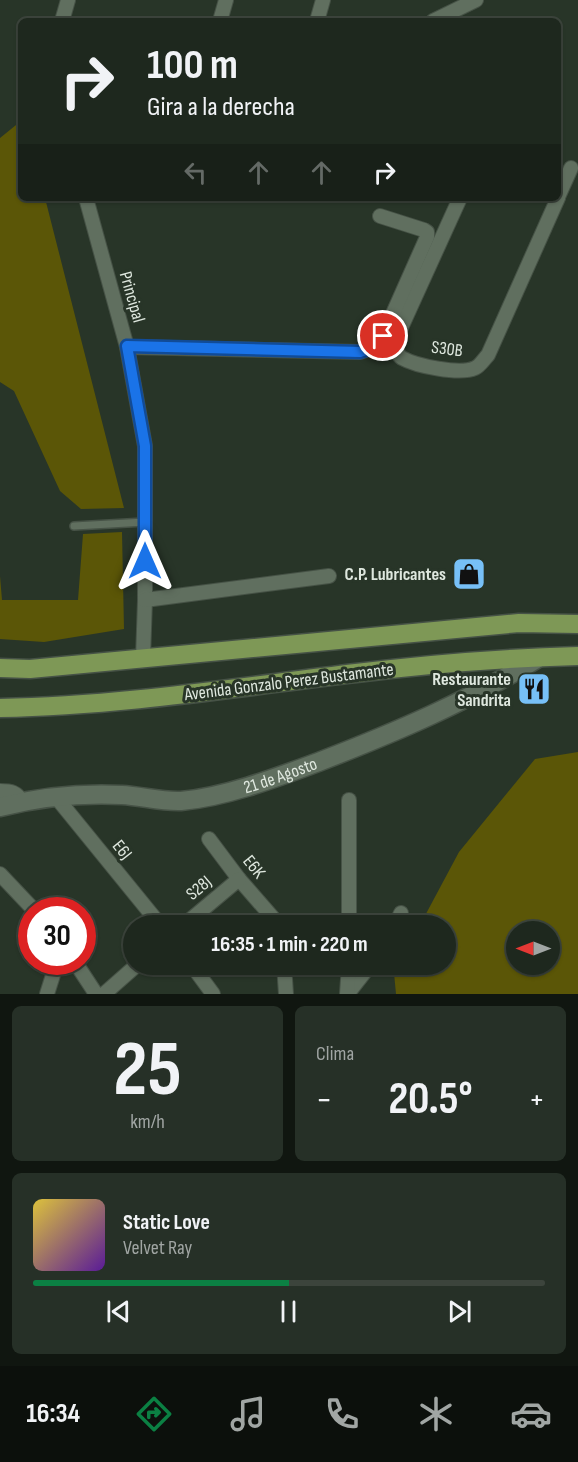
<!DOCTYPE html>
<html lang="es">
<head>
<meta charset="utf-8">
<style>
  body { margin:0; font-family:"Sofia Sans Condensed",sans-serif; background:#263027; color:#f1f3f6; height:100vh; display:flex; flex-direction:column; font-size:22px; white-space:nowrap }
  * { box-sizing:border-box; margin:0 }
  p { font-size:20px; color:#a1a6a4 }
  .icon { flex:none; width:33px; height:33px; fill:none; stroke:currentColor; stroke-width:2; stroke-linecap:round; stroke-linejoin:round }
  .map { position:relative; height:994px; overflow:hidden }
  .drawer { display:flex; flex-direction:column; gap:12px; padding:12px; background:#101610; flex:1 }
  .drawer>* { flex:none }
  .banner { position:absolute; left:18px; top:18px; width:543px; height:183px; border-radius:9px; box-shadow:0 2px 4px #0004,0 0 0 2px #3c443c; background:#1e281e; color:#f1f3f6; overflow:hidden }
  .needle { width:39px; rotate:270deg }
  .tools { position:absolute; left:506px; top:921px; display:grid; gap:12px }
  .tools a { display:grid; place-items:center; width:54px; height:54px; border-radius:50%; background:#1e281e; box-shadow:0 2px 4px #0004,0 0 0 2px #3c443c; font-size:30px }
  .speed { position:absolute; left:18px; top:897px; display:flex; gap:12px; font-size:30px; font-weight:700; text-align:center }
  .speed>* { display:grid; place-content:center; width:78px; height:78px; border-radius:50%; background:#1e281e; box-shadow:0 2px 4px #0004,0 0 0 2px #3c443c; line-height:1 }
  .speed .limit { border:9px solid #d22; background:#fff; color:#111 }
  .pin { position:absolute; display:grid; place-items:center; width:51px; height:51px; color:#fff; margin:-26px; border:3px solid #fff; border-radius:50%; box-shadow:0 2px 6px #0007 }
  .me { position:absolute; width:66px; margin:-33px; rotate:0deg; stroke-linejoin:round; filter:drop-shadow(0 0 4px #0008) }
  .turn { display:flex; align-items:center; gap:21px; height:126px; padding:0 30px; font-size:27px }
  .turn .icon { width:78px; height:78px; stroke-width:2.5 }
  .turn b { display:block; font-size:42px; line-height:51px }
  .lanes { display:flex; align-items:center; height:57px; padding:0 30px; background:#0003; justify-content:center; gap:30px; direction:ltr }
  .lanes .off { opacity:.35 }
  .big { font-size:45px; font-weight:700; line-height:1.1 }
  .drawer .widget { flex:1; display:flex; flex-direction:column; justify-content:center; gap:9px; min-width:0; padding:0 21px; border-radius:9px; background:#263027 }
  .drawer .dial { align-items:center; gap:0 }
  .dial b { font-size:78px; line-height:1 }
  .song { display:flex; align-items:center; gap:18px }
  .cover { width:72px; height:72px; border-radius:9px; background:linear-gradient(135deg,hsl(50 70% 55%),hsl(270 70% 35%)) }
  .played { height:6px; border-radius:3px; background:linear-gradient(90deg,#0b8043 50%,#3c443c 50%) }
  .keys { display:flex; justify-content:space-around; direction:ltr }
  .heat { display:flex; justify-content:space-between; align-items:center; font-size:33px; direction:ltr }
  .drawer .tiles { flex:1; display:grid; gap:12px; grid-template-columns:1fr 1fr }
  .widget:last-child { grid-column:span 2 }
  .trip { position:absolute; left:123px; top:915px; width:333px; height:60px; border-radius:30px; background:#1e281e; box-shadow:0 2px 4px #0004,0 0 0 2px #3c443c; font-weight:700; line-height:60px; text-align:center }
  .tab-bar { display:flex; height:96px; justify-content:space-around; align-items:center; background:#0c100c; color:#a1a6a4 }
  .tab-bar .icon { width:42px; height:42px }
  .tab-bar .selected { color:#0b8043 }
  .tab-bar b { font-size:27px; color:#f1f3f6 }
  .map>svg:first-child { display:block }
</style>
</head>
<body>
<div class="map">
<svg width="578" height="994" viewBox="0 0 578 994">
  <rect width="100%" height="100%" fill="#283528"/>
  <!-- green -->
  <g fill="#5b5607" fill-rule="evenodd">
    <path d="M21 121V198H45L124 508 81 509 60 491 14 391 0 382V138Z"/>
    <path d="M122 532 124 629 44 642 0 639V576L2 600H78L83 534Z"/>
    <path d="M578 752V994H396L394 973 399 965 446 964V926L420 925 459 852 535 759ZM516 932H549V964H516Z"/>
  </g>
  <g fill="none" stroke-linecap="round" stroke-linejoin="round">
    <defs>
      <path id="lane" d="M74 526 145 522"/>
      <g id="street">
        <path d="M62 21 68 0"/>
        <path d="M220 21 226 0"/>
        <path d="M317 21 323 0"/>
        <path d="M433 21 476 0"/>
        <path d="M558 197 571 168"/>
        <path d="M86 198 127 347 145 446V600L143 658"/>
        <path d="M460 198 395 341C396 348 396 354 402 358 416 366 460 375 475 368 480 366 484 359 488 355L558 198"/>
        <path d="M127 347 360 352 375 347 383 336 427 237V232L424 230 380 216"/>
        <path d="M145 600 329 576"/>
        <path d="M0 791C11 791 17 792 22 802"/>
        <path d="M56 797 161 926"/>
        <path d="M209 839 239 879 280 926"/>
        <path d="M0 874 34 910"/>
        <path d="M183 926 239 879"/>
        <path d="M349 926V800"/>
        <path d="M395 926 401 913"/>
        <path d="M75 962 96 994"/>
        <path d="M191 964 213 994"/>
        <path d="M284 964 286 994"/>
        <path d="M349 992 371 964"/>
        <path d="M47 994 53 975V962"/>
        <path d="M104 994 138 964"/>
        <path d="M347 994 349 964"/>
      </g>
      <g id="secondary">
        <path id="s1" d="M0 807C40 797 81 793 122 795 141 796 162 802 181 801 226 797 278 777 321 761 396 732 469 701 538 658"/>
      </g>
      <g id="primary">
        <path d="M0 668 30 669 519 623 578 624"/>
        <path d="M0 708C120 706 238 687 356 673 430 664 504 658 578 656"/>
      </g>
    </defs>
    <!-- lane casing -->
    <use href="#lane" stroke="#465246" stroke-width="10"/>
    <!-- street casing -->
    <use href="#street" stroke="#465246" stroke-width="16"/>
    <!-- secondary casing -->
    <use href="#secondary" stroke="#465246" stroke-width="21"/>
    <!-- primary casing -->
    <use href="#primary" stroke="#465246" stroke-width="21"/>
    <!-- lane -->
    <use href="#lane" stroke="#606f5f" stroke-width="7"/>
    <!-- street -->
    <use href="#street" stroke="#606f5f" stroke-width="14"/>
    <!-- secondary -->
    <use href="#secondary" stroke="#606f5f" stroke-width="18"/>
    <!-- primary -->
    <use href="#primary" stroke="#7e9856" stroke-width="18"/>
  </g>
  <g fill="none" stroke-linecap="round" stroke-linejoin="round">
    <defs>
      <path id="route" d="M145 561V446L127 346 360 352 375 347 383 336"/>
    </defs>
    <!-- route casing -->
    <use href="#route" stroke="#114b97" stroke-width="15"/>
    <!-- route -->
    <use href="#route" stroke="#1a73e8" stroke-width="10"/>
  </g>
  <!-- icons -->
  <defs>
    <symbol id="shop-square" viewBox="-11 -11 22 22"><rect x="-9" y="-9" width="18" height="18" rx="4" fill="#77c0f7" stroke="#283528"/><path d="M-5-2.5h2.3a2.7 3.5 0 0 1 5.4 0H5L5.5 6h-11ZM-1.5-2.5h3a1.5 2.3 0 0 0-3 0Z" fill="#111"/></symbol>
    <symbol id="restaurant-square" viewBox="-11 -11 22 22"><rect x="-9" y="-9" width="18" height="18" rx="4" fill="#77c0f7" stroke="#283528"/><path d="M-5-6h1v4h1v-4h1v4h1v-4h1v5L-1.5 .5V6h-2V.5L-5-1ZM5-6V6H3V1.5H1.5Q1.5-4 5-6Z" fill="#111"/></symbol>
  </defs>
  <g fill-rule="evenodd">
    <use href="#shop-square" x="450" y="555" width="38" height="38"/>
    <use href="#restaurant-square" x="515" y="670" width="38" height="38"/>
  </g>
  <g text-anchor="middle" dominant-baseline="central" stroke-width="6" stroke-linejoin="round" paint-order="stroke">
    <!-- street labels -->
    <g font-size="18" fill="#dfe8df" stroke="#283528">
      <text transform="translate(132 297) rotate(74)">Principal</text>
      <text transform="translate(447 349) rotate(7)">S30B</text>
      <text transform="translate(289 682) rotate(-7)">Avenida Gonzalo Perez Bustamante</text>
      <text stroke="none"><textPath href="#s1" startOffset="285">21 de Agosto</textPath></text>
      <text transform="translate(122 850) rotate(51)">E6J</text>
      <text transform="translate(254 867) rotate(51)">E6K</text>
      <text transform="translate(199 888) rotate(-40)">S28J</text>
    </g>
    <!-- poi labels -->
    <g font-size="18" font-weight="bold" fill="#dfe8df" stroke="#283528" text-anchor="end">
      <text x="446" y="574">C.P. Lubricantes</text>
      <text x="511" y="679">Restaurante<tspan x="511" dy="21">Sandrita</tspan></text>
    </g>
  </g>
</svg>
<div class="tools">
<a><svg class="needle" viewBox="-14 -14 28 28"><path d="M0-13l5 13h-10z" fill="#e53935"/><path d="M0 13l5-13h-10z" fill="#a1a6a4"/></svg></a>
</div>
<div class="speed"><div class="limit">30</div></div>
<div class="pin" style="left:383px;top:336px;background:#d93025"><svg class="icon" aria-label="arrive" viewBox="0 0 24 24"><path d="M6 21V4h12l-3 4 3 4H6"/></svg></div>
<svg class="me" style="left:145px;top:561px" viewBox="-20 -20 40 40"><path d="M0-17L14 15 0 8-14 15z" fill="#1a73e8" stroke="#fff" stroke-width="4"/></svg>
<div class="trip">16:35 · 1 min · 220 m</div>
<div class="banner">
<div class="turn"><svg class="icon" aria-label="right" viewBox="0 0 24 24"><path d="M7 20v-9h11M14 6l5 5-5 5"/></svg><div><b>100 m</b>Gira a la derecha</div></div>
<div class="lanes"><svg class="icon off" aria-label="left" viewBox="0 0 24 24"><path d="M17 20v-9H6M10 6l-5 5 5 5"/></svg><svg class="icon off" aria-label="ahead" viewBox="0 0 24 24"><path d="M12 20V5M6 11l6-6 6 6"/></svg><svg class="icon off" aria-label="ahead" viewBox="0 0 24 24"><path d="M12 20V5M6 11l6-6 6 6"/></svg><svg class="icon" aria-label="right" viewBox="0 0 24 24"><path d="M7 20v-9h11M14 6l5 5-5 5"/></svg></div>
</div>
</div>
<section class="drawer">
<div class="tiles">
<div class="widget dial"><b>25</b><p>km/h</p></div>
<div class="widget"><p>Clima</p>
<div class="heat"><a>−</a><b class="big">20.5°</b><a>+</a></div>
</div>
<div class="widget">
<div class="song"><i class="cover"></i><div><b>Static Love</b><p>Velvet Ray</p></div></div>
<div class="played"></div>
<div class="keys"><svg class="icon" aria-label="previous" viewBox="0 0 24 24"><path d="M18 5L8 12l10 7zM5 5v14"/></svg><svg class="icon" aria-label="pause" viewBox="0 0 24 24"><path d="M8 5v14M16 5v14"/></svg><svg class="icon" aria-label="next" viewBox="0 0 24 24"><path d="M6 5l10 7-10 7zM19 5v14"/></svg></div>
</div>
</div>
</section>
<nav class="tab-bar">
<b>16:34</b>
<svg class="icon selected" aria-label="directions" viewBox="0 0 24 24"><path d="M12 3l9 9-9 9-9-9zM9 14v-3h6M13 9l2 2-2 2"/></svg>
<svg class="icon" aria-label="music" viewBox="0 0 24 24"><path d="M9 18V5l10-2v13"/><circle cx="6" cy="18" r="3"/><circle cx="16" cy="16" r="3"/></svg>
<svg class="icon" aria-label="phone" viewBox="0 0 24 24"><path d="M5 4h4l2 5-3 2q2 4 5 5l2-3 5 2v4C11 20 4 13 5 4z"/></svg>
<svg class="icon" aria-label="climate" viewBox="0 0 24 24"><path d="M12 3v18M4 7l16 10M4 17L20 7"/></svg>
<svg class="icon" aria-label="car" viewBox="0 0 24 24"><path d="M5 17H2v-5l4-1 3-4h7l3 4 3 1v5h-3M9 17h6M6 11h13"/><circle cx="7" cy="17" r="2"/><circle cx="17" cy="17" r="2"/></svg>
</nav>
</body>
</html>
